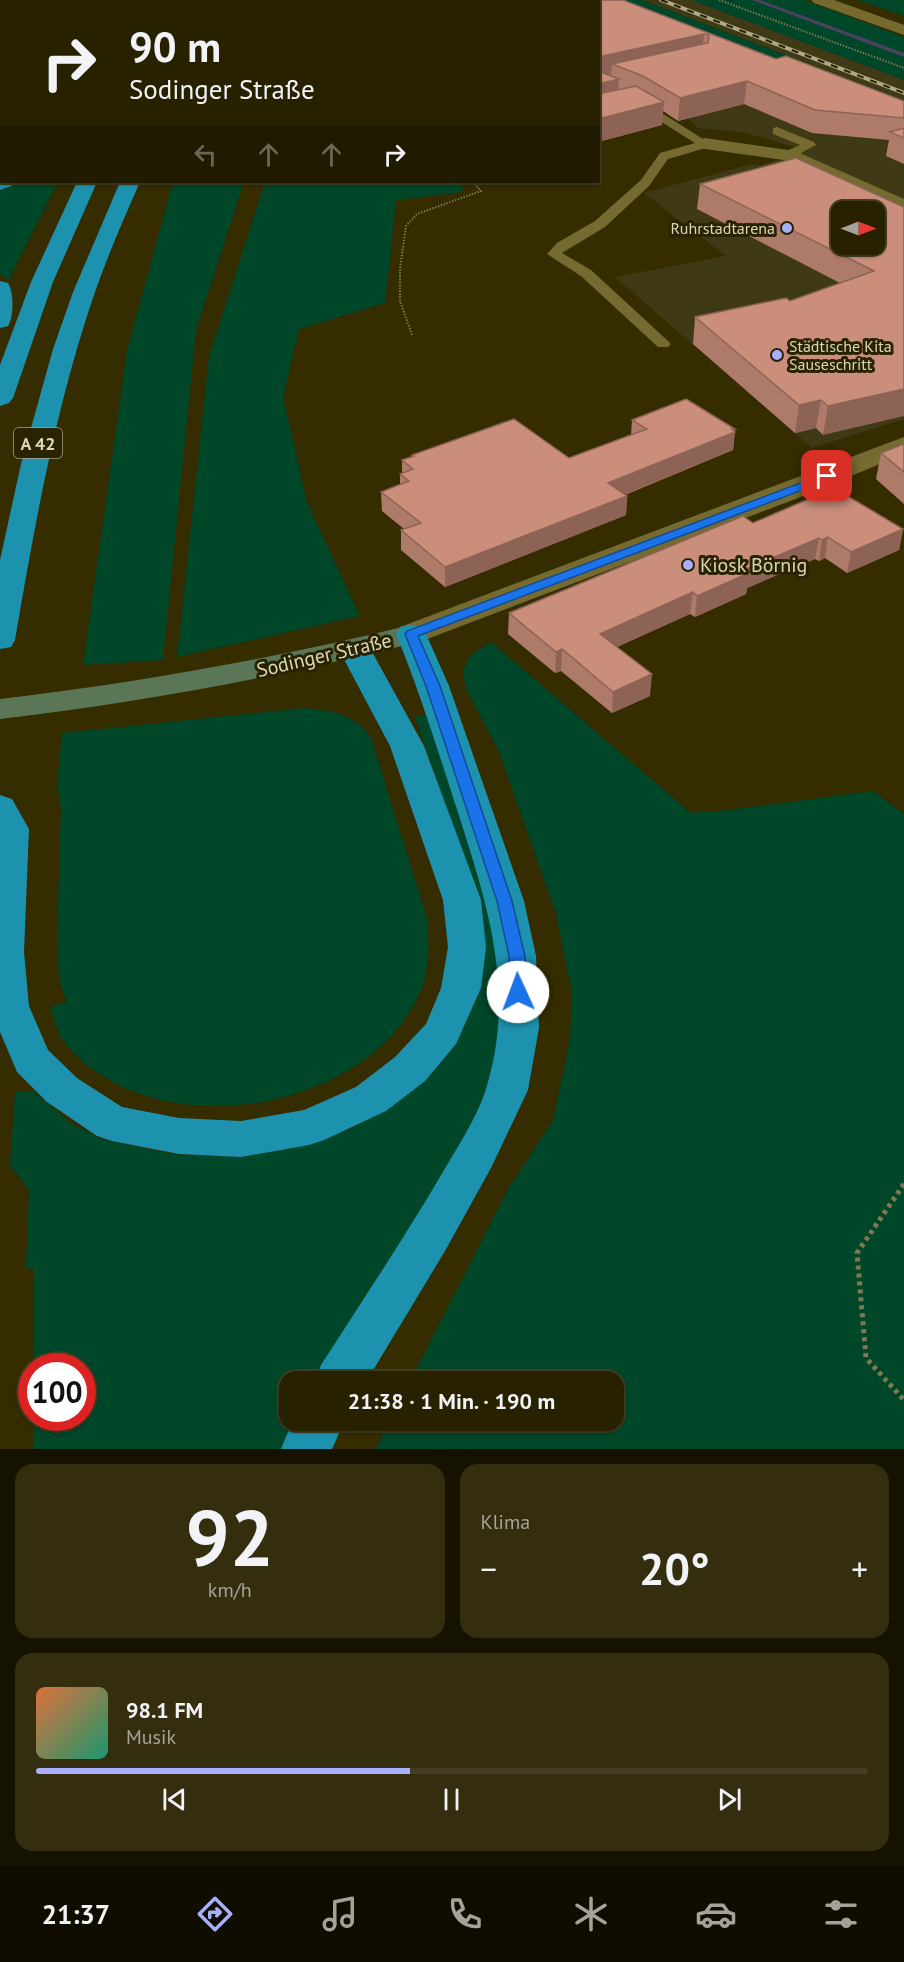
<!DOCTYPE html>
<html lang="de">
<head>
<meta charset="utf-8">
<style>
  body { margin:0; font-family:"PT Sans",sans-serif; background:#342e0f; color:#f1f3f6; height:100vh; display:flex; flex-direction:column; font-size:22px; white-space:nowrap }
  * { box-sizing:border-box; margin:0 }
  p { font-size:20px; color:#a5a399 }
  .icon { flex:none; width:33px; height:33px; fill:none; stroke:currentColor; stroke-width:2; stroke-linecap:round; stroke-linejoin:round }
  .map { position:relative; height:1449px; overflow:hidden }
  .side { display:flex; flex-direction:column; gap:15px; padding:15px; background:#161200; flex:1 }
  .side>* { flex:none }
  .top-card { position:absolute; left:0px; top:0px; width:600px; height:183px; box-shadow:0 2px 4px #0004,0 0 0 2px #443e22; background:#282100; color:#f1f3f6; overflow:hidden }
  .needle { width:39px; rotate:90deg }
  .controls { position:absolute; left:831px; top:201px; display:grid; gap:12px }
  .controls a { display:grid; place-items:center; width:54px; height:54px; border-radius:12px; background:#282100; box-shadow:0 2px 4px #0004,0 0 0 2px #443e22; font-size:30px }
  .speed { position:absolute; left:18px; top:1353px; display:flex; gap:12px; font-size:30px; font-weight:700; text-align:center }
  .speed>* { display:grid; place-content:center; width:78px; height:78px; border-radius:50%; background:#282100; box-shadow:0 2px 4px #0004,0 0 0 2px #443e22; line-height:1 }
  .speed .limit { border:9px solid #d22; background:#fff; color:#111 }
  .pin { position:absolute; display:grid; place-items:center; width:51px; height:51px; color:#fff; margin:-26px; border-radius:12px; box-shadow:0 3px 9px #0006 }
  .me { position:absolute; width:66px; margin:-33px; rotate:358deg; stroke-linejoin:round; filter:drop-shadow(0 0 4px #0008) }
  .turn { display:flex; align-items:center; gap:21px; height:126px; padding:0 30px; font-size:27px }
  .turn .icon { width:78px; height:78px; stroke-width:2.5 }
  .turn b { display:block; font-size:42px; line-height:51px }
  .lanes { display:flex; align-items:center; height:57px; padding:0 30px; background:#0003; justify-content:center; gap:30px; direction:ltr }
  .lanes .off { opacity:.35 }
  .big { font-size:45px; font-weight:700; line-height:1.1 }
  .side .card { flex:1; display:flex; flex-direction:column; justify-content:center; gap:9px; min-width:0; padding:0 21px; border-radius:18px; background:#342e0f }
  .side .dial { align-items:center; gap:0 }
  .dial b { font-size:78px; line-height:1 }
  .song { display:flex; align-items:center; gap:18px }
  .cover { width:72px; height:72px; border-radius:9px; background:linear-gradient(135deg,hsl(20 70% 55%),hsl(160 70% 35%)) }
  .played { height:6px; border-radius:3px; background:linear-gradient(90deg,#a8b0fc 45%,#443e22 45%) }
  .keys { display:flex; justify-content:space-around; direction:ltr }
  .heat { display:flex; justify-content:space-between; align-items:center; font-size:33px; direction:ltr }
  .side .tiles { flex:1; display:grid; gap:15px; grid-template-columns:1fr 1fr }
  .card:last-child { grid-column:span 2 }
  .trip { position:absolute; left:279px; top:1371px; width:345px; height:60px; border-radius:18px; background:#282100; box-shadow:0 2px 4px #0004,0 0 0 2px #443e22; font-weight:700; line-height:60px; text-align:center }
  .dock { display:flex; height:96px; justify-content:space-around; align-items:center; background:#100d00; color:#a5a399 }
  .dock .icon { width:42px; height:42px }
  .dock .active { color:#a8b0fc }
  .dock b { font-size:27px; color:#f1f3f6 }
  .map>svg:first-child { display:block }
</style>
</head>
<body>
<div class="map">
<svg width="904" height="1449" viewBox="0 0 904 1449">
  <rect width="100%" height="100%" fill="#352c00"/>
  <!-- built -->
  <g fill="#403915" fill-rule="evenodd">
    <path d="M642 0H692L904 80V100Z"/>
    <path d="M630 88 904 119V419L812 448 615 277 726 256 644 193 748 165H761L808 151 743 132 698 128 678 109ZM842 212H874V244H842Z"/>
  </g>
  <!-- green -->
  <g fill="#004629">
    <path d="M609 0H642L904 100V119Z"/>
    <path d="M692 0H804L904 37V80Z"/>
    <path d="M858 0H904V16L864 2Z"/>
    <path d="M13 182H58L9 279H6L0 273V188Z"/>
    <path d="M173 182H244L196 330 163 660 83 665 127 350Z"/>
    <path d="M265 182H456L463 188 462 192 396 200 385 303 299 329 283 397 307 502 360 616 177 657 209 356Z"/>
    <path d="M491 642 691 813 728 810 873 791 904 814V1449H376L390 1421 614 1420V1382L410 1381 508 1189 553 1120 570 1039 572 994 556 914 499 752 466 689 463 675 466 662 473 653Z"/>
    <path d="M305 708C331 710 356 715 371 738L427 918C429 942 430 967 421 990 376 1099 204 1137 108 1079 90 1069 72 1055 61 1037 56 1028 53 1017 50 1007L66 1002 59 978 57 937 61 809 57 786 62 733Z"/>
    <path d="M427 715 490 912 503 997 492 1073 481 1103 454 1162 319 1381 290 1382V1420L298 1421 284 1449H33V1418H82V1366H33V1268L26 1269 29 1190 10 1165 15 1092 33 1091 71 1123 101 1139 173 1154 217 1156 261 1152 330 1136 352 1128 404 1095 476 893 415 717Z"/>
  </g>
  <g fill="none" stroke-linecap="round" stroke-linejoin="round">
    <!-- stream -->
    <path fill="#4a4260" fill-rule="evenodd" d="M752 0H760L904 53V57Z"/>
    <!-- path-far1 -->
    <g stroke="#807853" stroke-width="2" stroke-dasharray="1.5 1.5" stroke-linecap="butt">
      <path d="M719 0 904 68"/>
      <path d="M412 335 400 301V269L406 226 417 214 481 191 473 182"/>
    </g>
    <!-- path -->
    <path stroke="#807853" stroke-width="5" stroke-dasharray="4 4" stroke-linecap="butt" d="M904 1184 857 1253 866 1358 904 1400"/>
    <!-- service -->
    <g fill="#756a30" fill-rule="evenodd">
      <rect x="0" y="38" width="2" height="6"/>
      <path d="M598 84 641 100 711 144 709 147 668 159 649 186 605 227 562 253 591 270 668 341 671 344 668 347H658L581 276 547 254 557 243 595 221 641 180 660 153 695 143 633 104 598 91Z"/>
      <path d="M777 127 814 142 816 145 792 158H784V152L800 145 773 134V128Z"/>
    </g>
    <!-- minor -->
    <g fill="#756a30" fill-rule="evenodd">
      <path d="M811 0H834L904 25V35L814 3Z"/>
      <path d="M705 138 795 151 904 199V213L784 160 698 148 696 144 698 140Z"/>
    </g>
    <!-- tertiary -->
    <path fill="#756a30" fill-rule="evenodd" d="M904 437V454L798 498 422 641 411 643 400 641 396 634 400 627Z"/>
    <!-- secondary -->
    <path fill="#5b7656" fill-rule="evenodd" d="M411 625 422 627 426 634 422 641C283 676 143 702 0 719V699C139 683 275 658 411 625Z"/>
    <!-- motorway -->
    <g fill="#1d92ae" fill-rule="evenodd">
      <path d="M203 0H219L203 2Z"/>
      <path d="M235 0H251L235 2Z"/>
      <path d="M0 177 2 182H14L11 186 0 190Z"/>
      <path d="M77 182H97L53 282 13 398 9 403 0 406V365L31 282Z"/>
      <path d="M120 182H140C124 218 108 255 95 292 56 405 35 523 15 640L11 647 0 649V560L21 464 53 349 73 292Z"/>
      <path d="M0 281 8 283C14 292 14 317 8 326L0 328Z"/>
      <path d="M411 625 422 627 426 634 449 686 524 901 536 956 539 1028 528 1090 491 1168 445 1251 366 1382H314L321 1365C361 1303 402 1241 440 1177 455 1151 477 1118 486 1089 518 985 484 895 453 797 435 742 418 687 396 634L400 627Z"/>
      <path d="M355 641 366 643 371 650 424 746 481 900 486 947 481 988 456 1044 425 1081 386 1111 324 1140 309 1145 241 1157 179 1154 112 1141 97 1136 47 1102 17 1072 0 1032V795L12 799 29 829 24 952 29 1006 48 1050 77 1078 122 1107 179 1118 241 1121 304 1110 356 1087 395 1057 426 1024 441 988 448 947 443 900 390 746 339 650 344 643Z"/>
      <path d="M293 1420H345L332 1449H281Z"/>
    </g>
    <defs>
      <path id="rail" d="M661 0 904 93"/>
    </defs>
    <!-- rail casing -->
    <use href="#rail" stroke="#aea886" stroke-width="4"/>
    <!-- rail -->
    <use href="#rail" stroke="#292304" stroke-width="2" stroke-dasharray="7" stroke-linecap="butt"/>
  </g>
  <!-- wall -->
  <g fill="#ae7a6a">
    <path d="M623 0 776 59 904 101V164L886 156 889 140 812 133 744 104 678 121 663 111 662 125 598 142V2Z"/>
    <path d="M700 184 904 207 823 435 816 428 795 433 693 344 695 317 790 301 840 283 697 209Z"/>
    <path d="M632 420 735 429 733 450 625 495 627 496 626 515 445 587 401 550V530L404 529 382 511 381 492 400 485V474H402V460L412 457V455L569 458 631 435Z"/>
    <path d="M904 444V504L876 479 881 453Z"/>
    <path d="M753 523 903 529 899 550 847 573 825 558 819 561 815 559 747 588 746 594 695 617 690 614 617 647 650 696 612 713 561 671 555 673 508 634 509 613Z"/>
  </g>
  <!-- shaded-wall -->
  <g fill="#8d6356">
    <path d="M704 34 702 55 612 64 611 75 598 78V57Z"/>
    <path d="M619 79 617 101 598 106V84Z"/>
    <path d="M747 81 744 104 678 121 680 98Z"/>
    <path d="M664 102 662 125 598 142V119Z"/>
    <path d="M904 389V416L823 435 828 406Z"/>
    <path d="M821 400 816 428 795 433 799 405Z"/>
    <path d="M732 429H735V432L733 450 606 502 608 483Z"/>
    <path d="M627 496 626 515 445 587V567Z"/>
    <path d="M903 529 899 550 847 573 851 552Z"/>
    <path d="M828 537 825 558 819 561 822 540Z"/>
    <path d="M819 538 815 559 747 588 746 594 695 617 697 596 744 570Z"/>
    <path d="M693 592 690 614 598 655 600 634Z"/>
    <path d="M562 649 561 671 555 673 556 652Z"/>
    <path d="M652 674 650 696 612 713 613 692Z"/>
  </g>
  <!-- building -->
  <g fill="#ca8e7b" stroke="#8d6356" stroke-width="1.5" fill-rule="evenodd">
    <path d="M504 0H623L776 59 786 56 904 101V118L815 110 747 81 680 98 643 76 612 64 708 43 709 35 704 34 598 57V2H497Z"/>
    <path d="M598 71 619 79 598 84Z"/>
    <path d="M636 86 664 102 598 119V94Z"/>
    <path d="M904 128V138L890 132Z"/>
    <path d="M796 158 904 207V389L828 406 821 400 799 405 695 317 786 298 790 301 874 271 700 184ZM842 212H874V244H842Z"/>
    <path d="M686 399 735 429H732L735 432 608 483 627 496 445 567 401 530 421 523 381 492 409 481 400 474 413 469 402 460 414 456 412 455 514 419 569 458 647 429 632 420Z"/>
    <path d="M904 444V472L881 453Z"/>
    <path d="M834 488 903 529 851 552 828 537 822 540 819 538 744 570 749 573 697 596 693 592 600 634 652 674 613 692 562 649 556 652 509 613 743 516 753 523Z"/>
  </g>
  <!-- route -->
  <path fill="#1a73e8" stroke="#114b97" stroke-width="1.5" d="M827 473 831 474V479L418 636 440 686 512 901 525 956 526 992 524 996 518 998 512 996 510 992 509 956 497 901 426 686 405 634 407 631Z"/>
  <!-- markers -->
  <g fill="#a8b0fc" stroke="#292304" stroke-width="2">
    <circle cx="787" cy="228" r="6"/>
    <circle cx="777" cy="355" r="6"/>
    <circle cx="688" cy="565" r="6"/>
  </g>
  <g text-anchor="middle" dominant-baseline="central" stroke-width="6" stroke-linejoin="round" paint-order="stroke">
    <!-- far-poi labels -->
    <g font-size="16" fill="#dcd7b9" stroke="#292304" text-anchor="end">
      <text x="775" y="228">Ruhrstadtarena</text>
      <text x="789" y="346" text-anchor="start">Städtische Kita<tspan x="789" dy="18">Sauseschritt</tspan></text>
    </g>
    <!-- shield labels -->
    <rect fill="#292304" stroke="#a6a183" stroke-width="1.5" x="14" y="428" width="48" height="30" rx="4.5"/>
    <g font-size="18" font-weight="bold" fill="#dcd7b9">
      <text x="38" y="443">A 42</text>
    </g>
    <!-- poi labels -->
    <g font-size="20" fill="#dcd7b9" stroke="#292304" text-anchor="start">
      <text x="700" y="565">Kiosk Börnig</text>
    </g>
    <!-- street labels -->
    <g font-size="20" fill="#dcd7b9" stroke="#292304">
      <text transform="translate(324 655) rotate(-13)">Sodinger Straße</text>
    </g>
  </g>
</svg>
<div class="controls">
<a><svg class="needle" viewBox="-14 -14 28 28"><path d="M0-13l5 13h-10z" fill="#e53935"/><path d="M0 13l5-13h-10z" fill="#a5a399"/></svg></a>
</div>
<div class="speed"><div class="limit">100</div></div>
<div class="pin" style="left:827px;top:476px;background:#d93025"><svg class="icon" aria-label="arrive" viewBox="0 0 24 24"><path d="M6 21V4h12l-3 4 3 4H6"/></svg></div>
<svg class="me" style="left:518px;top:992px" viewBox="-20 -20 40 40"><circle r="19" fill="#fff"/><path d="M0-13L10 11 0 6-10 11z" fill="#1a73e8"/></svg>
<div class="trip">21:38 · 1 Min. · 190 m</div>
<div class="top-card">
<div class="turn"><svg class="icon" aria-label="right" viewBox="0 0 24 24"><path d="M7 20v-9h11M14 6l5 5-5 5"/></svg><div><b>90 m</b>Sodinger Straße</div></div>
<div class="lanes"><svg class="icon off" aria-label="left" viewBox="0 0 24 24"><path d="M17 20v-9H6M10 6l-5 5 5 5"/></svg><svg class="icon off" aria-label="ahead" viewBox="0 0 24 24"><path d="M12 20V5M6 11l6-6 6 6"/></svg><svg class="icon off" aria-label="ahead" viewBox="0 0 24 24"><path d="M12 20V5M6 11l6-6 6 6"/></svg><svg class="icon" aria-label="right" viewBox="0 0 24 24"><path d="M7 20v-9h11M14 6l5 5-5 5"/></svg></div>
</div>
</div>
<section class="side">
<div class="tiles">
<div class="card dial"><b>92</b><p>km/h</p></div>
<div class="card"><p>Klima</p>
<div class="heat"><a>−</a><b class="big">20°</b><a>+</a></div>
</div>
<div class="card">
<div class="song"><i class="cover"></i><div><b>98.1 FM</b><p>Musik</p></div></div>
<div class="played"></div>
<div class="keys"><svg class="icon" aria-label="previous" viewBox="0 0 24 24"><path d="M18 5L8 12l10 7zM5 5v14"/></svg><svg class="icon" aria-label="pause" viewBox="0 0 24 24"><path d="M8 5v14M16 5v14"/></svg><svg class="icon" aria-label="next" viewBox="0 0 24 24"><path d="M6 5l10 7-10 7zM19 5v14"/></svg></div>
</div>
</div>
</section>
<nav class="dock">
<b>21:37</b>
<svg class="icon active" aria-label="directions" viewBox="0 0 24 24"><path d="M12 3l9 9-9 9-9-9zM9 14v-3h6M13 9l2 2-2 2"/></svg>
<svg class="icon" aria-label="music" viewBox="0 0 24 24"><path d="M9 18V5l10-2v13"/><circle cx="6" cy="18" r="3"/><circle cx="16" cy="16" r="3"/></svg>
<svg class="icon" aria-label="phone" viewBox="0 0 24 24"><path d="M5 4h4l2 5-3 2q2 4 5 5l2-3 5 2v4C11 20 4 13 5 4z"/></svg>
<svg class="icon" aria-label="climate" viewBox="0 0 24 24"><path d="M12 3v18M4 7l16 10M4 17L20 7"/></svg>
<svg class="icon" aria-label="car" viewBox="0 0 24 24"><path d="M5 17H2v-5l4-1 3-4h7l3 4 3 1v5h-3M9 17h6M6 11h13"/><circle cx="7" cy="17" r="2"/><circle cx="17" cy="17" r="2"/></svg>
<svg class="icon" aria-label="filters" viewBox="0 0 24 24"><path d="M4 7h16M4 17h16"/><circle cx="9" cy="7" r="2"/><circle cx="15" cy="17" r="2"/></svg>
</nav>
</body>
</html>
